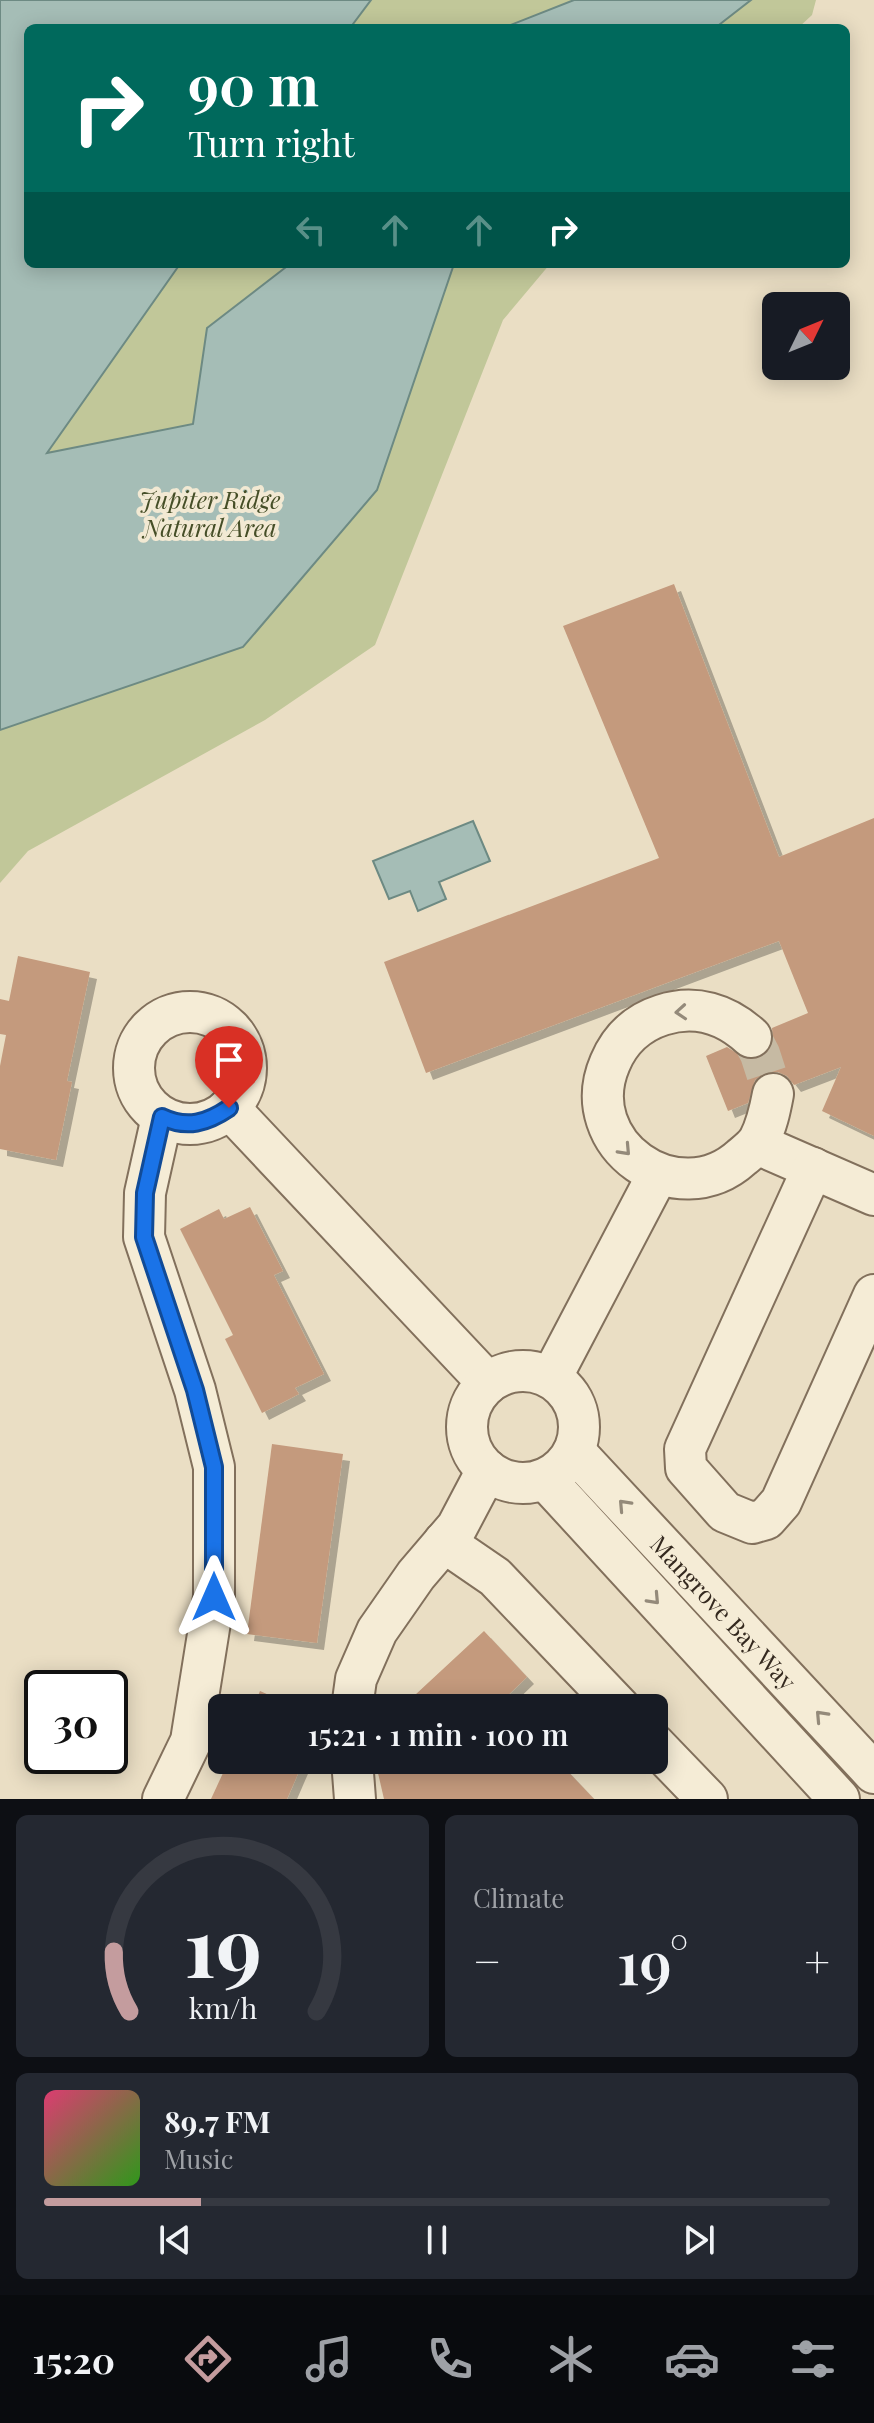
<!DOCTYPE html>
<html lang="en">
<head>
<meta charset="utf-8">
<style>
  body { margin:0; font-family:"Playfair Display",serif; background:#242831; color:#f1f3f6; height:100vh; display:flex; flex-direction:column; font-size:30px; white-space:nowrap }
  * { box-sizing:border-box; margin:0 }
  p { font-size:26px; color:#9ea1a6 }
  .icon { flex:none; width:44px; height:44px; fill:none; stroke:currentColor; stroke-width:2; stroke-linecap:round; stroke-linejoin:round }
  .map { position:relative; height:1799px; overflow:hidden }
  .sheet { display:flex; flex-direction:column; gap:16px; padding:16px; background:#0d0f14; flex:1 }
  .sheet>* { flex:none }
  .top-card { position:absolute; left:24px; top:24px; width:826px; height:244px; border-radius:12px; box-shadow:0 4px 20px #0003; background:#00695c; color:#fff; overflow:hidden }
  .needle { width:52px; rotate:47deg }
  .buttons { position:absolute; left:762px; top:292px; display:grid; gap:16px }
  .buttons a { display:grid; place-items:center; width:88px; height:88px; border-radius:12px; background:#171b24; box-shadow:0 4px 20px #0003; font-size:40px }
  .speed { position:absolute; left:24px; top:1670px; display:flex; gap:16px; font-size:40px; font-weight:700; text-align:center }
  .speed>* { display:grid; place-content:center; width:104px; height:104px; border-radius:50%; background:#171b24; box-shadow:0 4px 20px #0003; line-height:1 }
  .speed .limit { border:4px solid #111; border-radius:12px; background:#fff; color:#111 }
  .pin { position:absolute; display:grid; place-items:center; width:68px; height:68px; color:#fff; margin:-82px -34px; border-radius:50% 50% 50% 0; rotate:-45deg; box-shadow:0 0 8px #0007 }
  .pin .icon { rotate:45deg }
  .me { position:absolute; width:88px; margin:-44px; rotate:0deg; stroke-linejoin:round; filter:drop-shadow(0 0 6px #0008) }
  .turn { display:flex; align-items:center; gap:28px; height:168px; padding:0 32px; font-size:36px }
  .turn .icon { width:104px; height:104px; stroke-width:2.5 }
  .turn b { display:block; font-size:56px; line-height:68px }
  .lanes { display:flex; align-items:center; height:76px; padding:0 32px; background:#0003; justify-content:center; gap:40px; direction:ltr }
  .lanes .off { opacity:.35 }
  .big { font-size:60px; font-weight:600; line-height:1.1 }
  .sheet .tile { flex:1; display:flex; flex-direction:column; justify-content:center; gap:12px; min-width:0; padding:0 28px; border-radius:12px; background:#242831 }
  .sheet .dial { align-items:center; gap:0 }
  .dial svg { height:208px; overflow:visible; fill:none; stroke:#363941; stroke-width:7; stroke-linecap:round; text-anchor:middle }
  .dial text { fill:#f1f3f6; stroke:none }
  .song { display:flex; align-items:center; gap:24px }
  .cover { width:96px; height:96px; border-radius:12px; background:linear-gradient(135deg,hsl(340 70% 55%),hsl(110 70% 35%)) }
  .played { height:8px; border-radius:4px; background:linear-gradient(90deg,#c49c9e 20%,#363941 20%) }
  .keys { display:flex; justify-content:space-around; direction:ltr }
  .heat { display:flex; justify-content:space-between; align-items:center; font-size:44px; direction:ltr }
  .sheet .tiles { flex:1; display:grid; gap:16px; grid-template-columns:1fr 1fr }
  .tile:last-child { grid-column:span 2 }
  .trip { position:absolute; left:208px; top:1694px; width:460px; height:80px; border-radius:12px; background:#171b24; box-shadow:0 4px 20px #0003; font-weight:600; line-height:80px; text-align:center }
  .dock { display:flex; height:128px; justify-content:space-around; align-items:center; background:#090b0e; color:#9ea1a6 }
  .dock .icon { width:56px; height:56px }
  .dock .active { color:#c49c9e }
  .dock b { font-size:36px; color:#f1f3f6 }
  .map>svg:first-child { display:block }
</style>
</head>
<body>
<div class="map">
<svg width="874" height="1799" viewBox="0 0 874 1799">
  <defs>
    <filter id="shadow"><feDropShadow dx="7" dy="7" stdDeviation="0" flood-color="#0004"/></filter>
  </defs>
  <rect width="100%" height="100%" fill="#eadec4"/>
  <!-- green -->
  <g fill="#c1c799">
    <path d="M320 0H816L812 15 798 28H301Z"/>
    <path d="M136 264H550L503 320 375 645 265 720 28 851 0 883V462Z"/>
  </g>
  <!-- water -->
  <g fill="#a5bdb6" stroke="#6d8a83" stroke-width="2">
    <path d="M0 0H371L350 28H28V264H180L47 453 193 424 207 328 290 264H454L377 490 243 647 0 730Z"/>
    <path d="M574 0H751L715 28H503Z"/>
    <path d="M473 821 490 861 439 882 446 899 418 911 410 891 389 899 373 861Z"/>
  </g>
  <!-- building -->
  <g fill="#c49a7d" filter="url(#shadow)">
    <path d="M674 584 779 857 874 818V1136L822 1111 841 1067 794 1085 787 1076 778 1072 765 1073 755 1080 748 1103 728 1111 706 1056 727 1047 746 1059 760 1058 768 1052 773 1042 772 1028 808 1013 779 941 426 1073 384 962 659 858 563 626Z"/>
    <path d="M18 956 90 972 67 1081 72 1082 56 1160 0 1149V1066L6 1035 0 1034V999L9 1001Z"/>
    <path d="M250 1207 283 1271 274 1275 324 1374 295 1388 299 1394 262 1413 225 1339 233 1335 180 1229 219 1209 224 1219Z"/>
    <path d="M272 1444 343 1454 317 1643 247 1634Z"/>
    <path d="M484 1631 527 1677 501 1702 507 1708H401Z"/>
    <path d="M260 1691 298 1708H253Z"/>
    <path d="M229 1760H304L287 1799H211Z"/>
    <path d="M375 1760H557L594 1799H384Z"/>
  </g>
  <g fill="none" stroke-linecap="round" stroke-linejoin="round">
    <!-- minor-tunnel -->
    <path stroke="#c6baa3" stroke-width="40" stroke-dasharray="40 20" stroke-linecap="butt" d="M751 1037 760 1054 773 1094"/>
    <defs>
      <g id="minor">
        <circle cx="190" cy="1068" r="56"/>
        <path d="M751 1037C726 1014 695 1004 662 1015 637 1023 620 1039 610 1063 575 1144 677 1216 742 1157 748 1152 755 1147 759 1140 767 1125 770 1110 773 1094"/>
        <path d="M229 1108 488 1383"/>
        <path d="M162 1117 145 1193 144 1237 195 1390 214 1467V1597L191 1741 163 1799"/>
        <path d="M757 1144 874 1195"/>
        <path d="M813 1168 685 1449 686 1468 725 1512 752 1523 766 1519 781 1502 874 1295"/>
        <circle cx="523" cy="1427" r="56"/>
        <path d="M551 1378 658 1174"/>
        <path id="s1" d="M574 1451 874 1773"/>
        <path d="M545 1479 839 1799"/>
        <path d="M444 1542 495 1577 620 1708"/>
        <path d="M352 1708 356 1679 377 1631 416 1575 457 1527 487 1470"/>
        <path d="M654 1744 707 1799"/>
        <path d="M352 1760 355 1799"/>
      </g>
    </defs>
    <!-- minor casing -->
    <use href="#minor" stroke="#82705c" stroke-width="44"/>
    <!-- minor -->
    <use href="#minor" stroke="#f5ecd6" stroke-width="40"/>
  </g>
  <!-- one-way arrows -->
  <defs><path id="oneway-chevron" d="M-2-3.5L2.5 0L-2 3.5" fill="none" stroke-width="1.6" stroke-linecap="round" stroke-linejoin="round" transform="scale(2)"/></defs>
  <g stroke="#948a7a">
    <use href="#oneway-chevron" transform="translate(681 1012) rotate(176)"/>
    <use href="#oneway-chevron" transform="translate(625 1150) rotate(47)"/>
    <use href="#oneway-chevron" transform="translate(624 1505) rotate(-133)"/>
    <use href="#oneway-chevron" transform="translate(654 1599) rotate(47)"/>
    <use href="#oneway-chevron" transform="translate(821 1716) rotate(-133)"/>
  </g>
  <g fill="none" stroke-linecap="round" stroke-linejoin="round">
    <defs>
      <path id="route" d="M214 1597V1467L195 1390 144 1237 145 1193 162 1117C187 1129 207 1123 229 1108"/>
    </defs>
    <!-- route casing -->
    <use href="#route" stroke="#114b97" stroke-width="20"/>
    <!-- route -->
    <use href="#route" stroke="#1a73e8" stroke-width="14"/>
  </g>
  <g text-anchor="middle" dominant-baseline="central" stroke-width="8" stroke-linejoin="round" paint-order="stroke">
    <!-- park labels -->
    <g font-size="24" font-style="italic" fill="#454e27" stroke="#f2e9d3">
      <text x="210" y="499">Jupiter Ridge<tspan x="210" dy="28">Natural Area</tspan></text>
    </g>
    <!-- street labels -->
    <g font-size="24" fill="#34291f" stroke="#f2e9d3">
      <text stroke="none"><textPath href="#s1" startOffset="220">Mangrove Bay Way</textPath></text>
    </g>
  </g>
</svg>
<div class="buttons">
<a><svg class="needle" viewBox="-14 -14 28 28"><path d="M0-13l5 13h-10z" fill="#e53935"/><path d="M0 13l5-13h-10z" fill="#9ea1a6"/></svg></a>
</div>
<div class="speed"><div class="limit">30</div></div>
<div class="pin" style="left:229px;top:1108px;background:#d93025"><svg class="icon" aria-label="arrive" viewBox="0 0 24 24"><path d="M6 21V4h12l-3 4 3 4H6"/></svg></div>
<svg class="me" style="left:214px;top:1597px" viewBox="-20 -20 40 40"><path d="M0-17L14 15 0 8-14 15z" fill="#1a73e8" stroke="#fff" stroke-width="4"/></svg>
<div class="trip">15:21 · 1 min · 100 m</div>
<div class="top-card">
<div class="turn"><svg class="icon" aria-label="right" viewBox="0 0 24 24"><path d="M7 20v-9h11M14 6l5 5-5 5"/></svg><div><b>90 m</b>Turn right</div></div>
<div class="lanes"><svg class="icon off" aria-label="left" viewBox="0 0 24 24"><path d="M17 20v-9H6M10 6l-5 5 5 5"/></svg><svg class="icon off" aria-label="ahead" viewBox="0 0 24 24"><path d="M12 20V5M6 11l6-6 6 6"/></svg><svg class="icon off" aria-label="ahead" viewBox="0 0 24 24"><path d="M12 20V5M6 11l6-6 6 6"/></svg><svg class="icon" aria-label="right" viewBox="0 0 24 24"><path d="M7 20v-9h11M14 6l5 5-5 5"/></svg></div>
</div>
</div>
<section class="sheet">
<div class="tiles">
<div class="tile dial"><svg viewBox="0 0 100 80">
<path d="M14 69A42 42 0 1 1 86 69"/>
<path d="M14 69A42 42 0 0 1 8 46" stroke="#c49c9e"/>
<text x="50" y="56" font-size="32" font-weight="700">19</text>
<text x="50" y="72" font-size="11">km/h</text>
</svg></div>
<div class="tile"><p>Climate</p>
<div class="heat"><a>−</a><b class="big">19°</b><a>+</a></div>
</div>
<div class="tile">
<div class="song"><i class="cover"></i><div><b>89.7 FM</b><p>Music</p></div></div>
<div class="played"></div>
<div class="keys"><svg class="icon" aria-label="previous" viewBox="0 0 24 24"><path d="M18 5L8 12l10 7zM5 5v14"/></svg><svg class="icon" aria-label="pause" viewBox="0 0 24 24"><path d="M8 5v14M16 5v14"/></svg><svg class="icon" aria-label="next" viewBox="0 0 24 24"><path d="M6 5l10 7-10 7zM19 5v14"/></svg></div>
</div>
</div>
</section>
<nav class="dock">
<b>15:20</b>
<svg class="icon active" aria-label="directions" viewBox="0 0 24 24"><path d="M12 3l9 9-9 9-9-9zM9 14v-3h6M13 9l2 2-2 2"/></svg>
<svg class="icon" aria-label="music" viewBox="0 0 24 24"><path d="M9 18V5l10-2v13"/><circle cx="6" cy="18" r="3"/><circle cx="16" cy="16" r="3"/></svg>
<svg class="icon" aria-label="phone" viewBox="0 0 24 24"><path d="M5 4h4l2 5-3 2q2 4 5 5l2-3 5 2v4C11 20 4 13 5 4z"/></svg>
<svg class="icon" aria-label="climate" viewBox="0 0 24 24"><path d="M12 3v18M4 7l16 10M4 17L20 7"/></svg>
<svg class="icon" aria-label="car" viewBox="0 0 24 24"><path d="M5 17H2v-5l4-1 3-4h7l3 4 3 1v5h-3M9 17h6M6 11h13"/><circle cx="7" cy="17" r="2"/><circle cx="17" cy="17" r="2"/></svg>
<svg class="icon" aria-label="filters" viewBox="0 0 24 24"><path d="M4 7h16M4 17h16"/><circle cx="9" cy="7" r="2"/><circle cx="15" cy="17" r="2"/></svg>
</nav>
</body>
</html>
